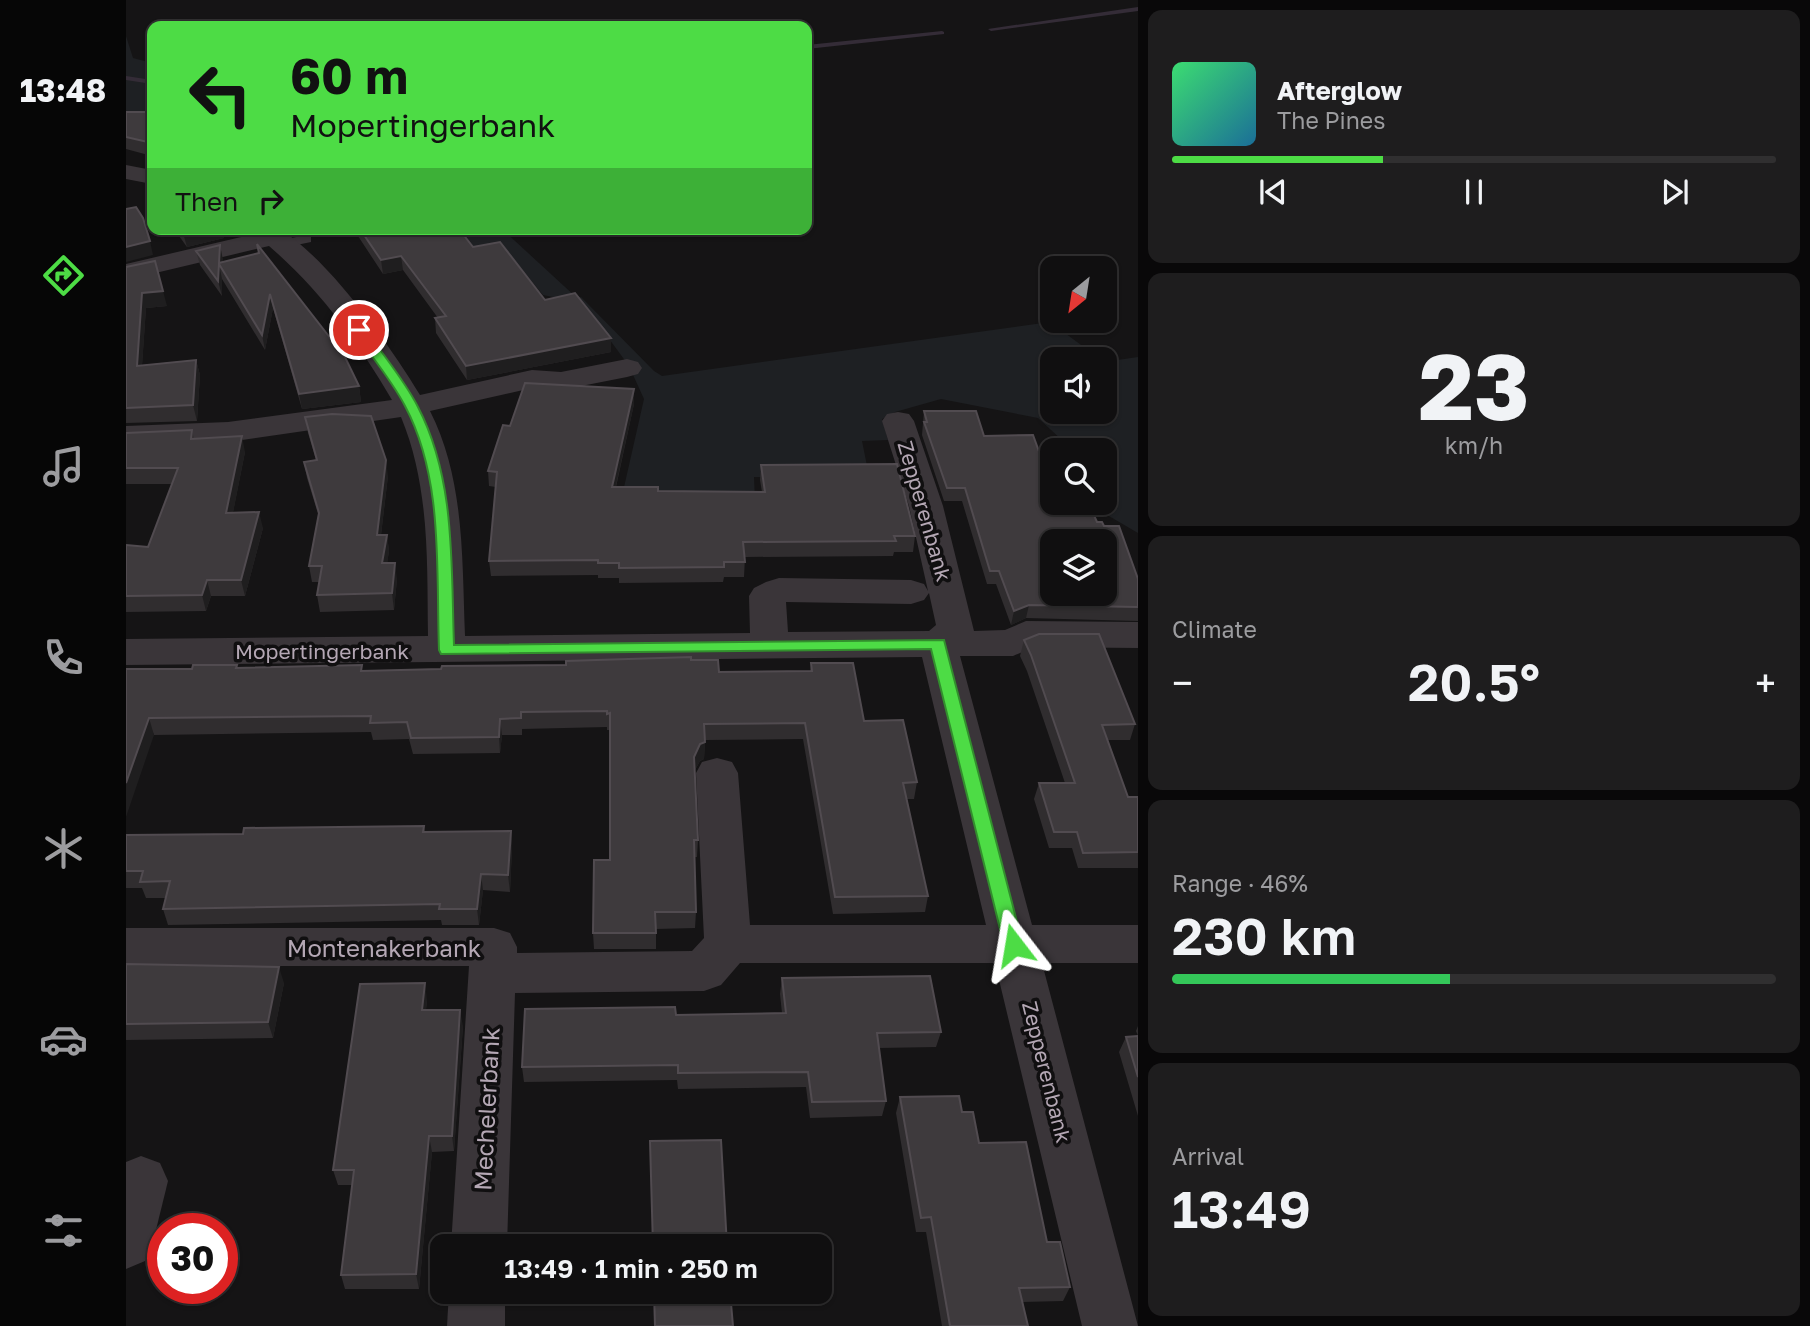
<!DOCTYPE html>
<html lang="en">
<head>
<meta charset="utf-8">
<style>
  body { margin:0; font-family:"Golos Text",sans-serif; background:#1e1d1e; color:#f1f3f6; height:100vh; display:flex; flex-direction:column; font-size:26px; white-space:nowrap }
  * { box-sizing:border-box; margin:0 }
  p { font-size:23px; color:#9c9c9f }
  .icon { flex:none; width:38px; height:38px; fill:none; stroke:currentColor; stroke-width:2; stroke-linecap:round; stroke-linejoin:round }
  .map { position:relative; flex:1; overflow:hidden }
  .sheet { display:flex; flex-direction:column; gap:10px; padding:10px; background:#090809; width:672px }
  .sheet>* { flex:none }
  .guide { position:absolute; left:21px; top:21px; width:665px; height:214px; border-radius:14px; box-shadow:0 2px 5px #0004,0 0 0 2px #302f30; background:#4ddc45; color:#111; overflow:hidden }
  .needle { width:46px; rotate:210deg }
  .controls { position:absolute; left:914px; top:256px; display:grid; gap:14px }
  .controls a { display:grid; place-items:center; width:77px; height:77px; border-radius:14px; background:#100f10; box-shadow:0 2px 5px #0004,0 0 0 2px #302f30; font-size:35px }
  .speed { position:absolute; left:21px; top:1213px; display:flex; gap:14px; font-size:35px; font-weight:700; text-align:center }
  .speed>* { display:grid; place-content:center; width:91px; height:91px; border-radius:50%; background:#100f10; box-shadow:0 2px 5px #0004,0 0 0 2px #302f30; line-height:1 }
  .speed .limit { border:10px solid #d22; background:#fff; color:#111 }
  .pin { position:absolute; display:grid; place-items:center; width:60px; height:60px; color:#fff; margin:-30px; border:4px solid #fff; border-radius:50%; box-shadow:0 2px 7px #0007 }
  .me { position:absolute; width:77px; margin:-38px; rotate:346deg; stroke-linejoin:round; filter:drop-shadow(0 0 5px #0008) }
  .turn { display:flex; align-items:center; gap:24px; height:147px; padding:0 28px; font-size:32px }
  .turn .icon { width:91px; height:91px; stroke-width:2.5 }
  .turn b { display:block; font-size:49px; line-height:60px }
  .then { display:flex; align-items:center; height:66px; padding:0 28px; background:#0003; gap:14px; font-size:26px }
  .big { font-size:52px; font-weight:600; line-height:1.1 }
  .sheet .tile { flex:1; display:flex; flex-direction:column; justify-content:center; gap:10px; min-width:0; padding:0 24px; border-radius:14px; background:#1e1d1e }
  .sheet .dial { align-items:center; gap:0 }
  .dial b { font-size:91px; line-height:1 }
  .song { display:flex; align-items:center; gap:21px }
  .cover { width:84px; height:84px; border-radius:10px; background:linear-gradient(135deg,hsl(140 70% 55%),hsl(200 70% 35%)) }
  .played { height:7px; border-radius:4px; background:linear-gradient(90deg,#4ddc45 35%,#302f30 35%) }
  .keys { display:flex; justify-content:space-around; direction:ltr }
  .heat { display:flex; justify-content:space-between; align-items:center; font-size:38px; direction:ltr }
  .charge { height:10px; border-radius:5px; background:linear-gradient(90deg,#34c759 46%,#302f30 0) }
  .trip { position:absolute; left:304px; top:1234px; width:402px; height:70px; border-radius:14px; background:#100f10; box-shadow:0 2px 5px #0004,0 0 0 2px #302f30; font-weight:600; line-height:70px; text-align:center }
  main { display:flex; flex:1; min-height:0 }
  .tabs { display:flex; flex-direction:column; width:126px; justify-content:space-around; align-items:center; background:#060606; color:#9c9c9f }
  .tabs .icon { width:49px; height:49px }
  .tabs .selected { color:#4ddc45 }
  .tabs b { font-size:32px; color:#f1f3f6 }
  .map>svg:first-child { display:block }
</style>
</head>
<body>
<main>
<nav class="tabs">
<b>13:48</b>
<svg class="icon selected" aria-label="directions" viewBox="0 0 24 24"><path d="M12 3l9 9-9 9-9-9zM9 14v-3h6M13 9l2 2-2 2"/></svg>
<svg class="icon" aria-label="music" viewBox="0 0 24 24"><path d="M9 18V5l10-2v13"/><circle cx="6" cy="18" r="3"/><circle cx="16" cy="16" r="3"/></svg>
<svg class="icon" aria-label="phone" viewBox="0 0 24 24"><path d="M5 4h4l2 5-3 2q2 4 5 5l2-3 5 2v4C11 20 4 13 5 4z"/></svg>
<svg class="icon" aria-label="climate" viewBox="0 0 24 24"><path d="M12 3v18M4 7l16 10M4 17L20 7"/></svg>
<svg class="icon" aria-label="car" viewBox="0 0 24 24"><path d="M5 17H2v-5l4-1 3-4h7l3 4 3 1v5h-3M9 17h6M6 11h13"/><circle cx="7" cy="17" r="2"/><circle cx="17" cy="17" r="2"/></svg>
<svg class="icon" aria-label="filters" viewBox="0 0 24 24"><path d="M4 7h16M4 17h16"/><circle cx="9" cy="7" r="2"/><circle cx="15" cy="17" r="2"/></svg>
</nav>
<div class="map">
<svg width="1012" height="1326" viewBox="0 0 1012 1326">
  <rect width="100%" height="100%" fill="#151415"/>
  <!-- green -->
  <g fill="#1e2023">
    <path d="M0 36 7 58 26 63V112L0 113Z"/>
    <path d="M333 229H376L451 298 455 297 528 371 536 376 924 322 974 359H926V411H978V362L1012 357V533L959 502H978V450H926V474L918 455 937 441 912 418 815 399 769 412 756 419 762 440 736 441 743 476 628 477 629 502 496 496 518 399 503 366 481 336 442 300 417 295 376 246 351 251Z"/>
  </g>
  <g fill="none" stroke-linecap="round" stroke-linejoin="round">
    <!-- stream -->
    <g fill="#342c37" fill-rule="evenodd">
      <path d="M1012 7V11L865 31 862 29Z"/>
      <path d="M816 31 818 32V34L681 49V45Z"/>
      <path d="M0 76 26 80V84L0 80Z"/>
    </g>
    <!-- service -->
    <path fill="#3a3539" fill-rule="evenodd" d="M180 235 185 236V242L156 248 149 244 151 241Z"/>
    <!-- minor -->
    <g fill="#3a3539" fill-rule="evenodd">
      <path d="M0 165 26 170V184L0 179Z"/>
      <path d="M125 229H154C204 261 263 344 294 395L406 370 435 372 501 359 512 362 516 368 512 374 501 377 435 390 406 388 304 411C339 480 336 560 339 636L624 633 623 596 628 588 640 582 653 578 785 580 798 584 802 591 783 506 756 421 761 414 772 412 783 414 788 421 817 506 848 631 879 630 900 621 1012 622V648L908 647 887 656H834L906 925H1012V963H916L1012 1326H956L869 963H614L595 985 578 991 389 993 381 1246H325L343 966H0V928H368L384 933 391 947V953L566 951 578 938 570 773 576 762 591 758 606 762 612 773 624 925H860L796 657 0 665V639L302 636C301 562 304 487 275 417L102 442 0 446V426L102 422 266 400C233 343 193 289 143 246L0 280V264L128 234ZM803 593 810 625 803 631 662 632 660 602 785 604 798 600Z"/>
      <path d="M15 1156 34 1163 42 1181 27 1242 19 1261 0 1269V1162Z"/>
      <path d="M323 1292H379V1326H321Z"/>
    </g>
  </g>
  <!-- wall -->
  <g fill="#302d2f">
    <path d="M26 107V156L0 149V112H23Z"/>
    <path d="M48 229H96L98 238 61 247Z"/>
    <path d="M221 229H333L347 247 419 300 485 352 341 380 310 333 309 318H312L277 270 257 274 230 233 224 234Z"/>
    <path d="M94 245 97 262 133 253 233 386 235 402 176 409 147 308 139 350 96 279V296L74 265 70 251Z"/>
    <path d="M0 267 41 306 20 308 16 365 70 360 74 375 71 421 0 423Z"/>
    <path d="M508 404 490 487 532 491 636 492 634 480 635 465 789 536 787 552H768L767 556 619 557 618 577H598L597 582 493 583V578H472V575L365 576 363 561 370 487 363 486 362 471 384 426Z"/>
    <path d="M798 411 858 436 926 502 971 522 978 526 1012 579V621L900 618 885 625 870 584H861L836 501H818L796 435Z"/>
    <path d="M179 417 262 476 255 535H261L263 551 261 563 271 579 268 610 194 612 191 595 194 582H186L183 566 193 517 181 478 178 462 190 460 182 433Z"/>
    <path d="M66 430 68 439 119 452 107 512 137 528 119 596H85L80 611 0 612V545L22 547 46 484H0V433Z"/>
    <path d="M898 640 1009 724 1004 740H982L1002 797H1012V868H952L946 848H923L908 799 913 783H939L901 671 894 656Z"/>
    <path d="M565 660 593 672 684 671 685 663 738 721 791 782 788 799H781L802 896 799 912 707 914 677 739 579 740 578 759 574 761 569 770 572 840 571 857H568L570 912 569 928 530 929V949H468L467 933 484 860V730H481V727L396 729V735H376L374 753 287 754 283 739 247 740 245 732 28 735 0 669H66L111 665 112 668 236 665V671L315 669Z"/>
    <path d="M298 826 299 832 385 831 386 848 384 892 357 890 353 925H316L315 920 42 925 37 909 40 898H20L16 888H0V835L117 834Z"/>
    <path d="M0 964 158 983 147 1038 0 1040V1041Z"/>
    <path d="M656 978 815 1032 810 1047 753 1048 760 1101 756 1116 684 1118 680 1087 552 1089 551 1080 398 1082 396 1067 550 1015 656 1013 654 994Z"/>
    <path d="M301 1000 300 1010 337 1026 328 1151 306 1152 293 1289H219L215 1275 226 1185H212L207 1170Z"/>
    <path d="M1012 1026V1116L993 1052 1000 1037 1012 1036 1010 1031Z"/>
    <path d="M774 1097 836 1112 853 1143 921 1242 944 1287 937 1301 896 1302 902 1326H816L800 1232H790L770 1113Z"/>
  </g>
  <!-- shaded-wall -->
  <g fill="#1f1e1f">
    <path d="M72 229H96L98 238 61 247 57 233Z"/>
    <path d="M223 229H229L230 233 224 234Z"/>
    <path d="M24 241 27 255 0 262V247Z"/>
    <path d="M94 245 97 260V270L94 265Z"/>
    <path d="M275 256 277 270 257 274 255 260Z"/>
    <path d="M93 264 96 279V296L92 281Z"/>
    <path d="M37 291 41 306 20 308 15 381 11 366 16 293Z"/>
    <path d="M144 294 147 308 139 350 136 335Z"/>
    <path d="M485 338V352L341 380 340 366Z"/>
    <path d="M70 360 74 375 71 421 67 405Z"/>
    <path d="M233 386 235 402 176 409 173 394Z"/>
    <path d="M508 389V404L486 503V487Z"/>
    <path d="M116 436 119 452 104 528 100 513Z"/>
    <path d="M260 460 262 476 253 551 251 535Z"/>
    <path d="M133 512 137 528 119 596 115 580Z"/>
    <path d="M261 535 263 551 259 579 256 563Z"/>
    <path d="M269 563 271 579 268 610 266 593Z"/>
    <path d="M81 580 85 596 80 611 76 595Z"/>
    <path d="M903 605 900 618 885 625 888 611Z"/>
    <path d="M23 718 28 735 0 817V783Z"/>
    <path d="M374 719 376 735 374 753 373 737Z"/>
    <path d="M579 742 578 759 574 761 567 773 568 757 574 744Z"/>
    <path d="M385 831 386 848 384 892 382 875Z"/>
    <path d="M355 874 357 890 353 925 351 909Z"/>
    <path d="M153 967 158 983 147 1038 142 1022Z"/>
    <path d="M299 983 301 1000 298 1026 296 1010Z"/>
    <path d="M334 1010 337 1026 328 1151 326 1136Z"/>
    <path d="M303 1136 306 1152 293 1289 290 1274Z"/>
  </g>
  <!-- building -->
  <g fill="#3e3a3d" stroke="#514b50" stroke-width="2" fill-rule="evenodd">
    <path d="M26 107V143L0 137V112H23Z"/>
    <path d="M10 207 17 218 24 241 0 247V209Z"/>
    <path d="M55 229H72L57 233Z"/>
    <path d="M234 229H333L347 247 374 242 419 300 449 293 485 338 340 366 309 318 320 316 275 256 255 260Z"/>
    <path d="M131 244 219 357 233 386 173 394 144 294 136 335 93 264 92 281 70 251 94 245 93 263 133 253Z"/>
    <path d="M29 261 37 291 16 293 11 366 70 360 67 405 0 408V267Z"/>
    <path d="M399 383 508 389 486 487H532V491L639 492 635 465 771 464 789 536H768L770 541 617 542 619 562H598V567L493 568V563H472V560L363 561 371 472 362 471 377 425 384 426Z"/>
    <path d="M798 411H850L858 436 907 435 923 479H926V502H962L971 522H976L978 526H993L1012 579V607L903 605 888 611 873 571H864L839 488H821L798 422H801ZM926 541H978V593H926Z"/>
    <path d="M206 414 245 416 260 460 251 535H261L256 563H269L266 593 191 595 196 566H183L193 513 178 462 191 460 179 417Z"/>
    <path d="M66 430 65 439 116 436 100 513 133 512 115 580H81L76 595 0 596V545L22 547 52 468H0V433Z"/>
    <path d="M913 634H973L1009 724 976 725 1002 797H1012V852L957 853 951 832H928L913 783H949L905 655 898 640Z"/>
    <path d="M565 657V660H592L593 672 686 671 685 663H727L738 721 777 720 791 782 777 783 802 896 709 897 679 723 578 724 579 742 574 744 568 757 572 840H568L570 912H529L530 933H467L468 860H484V713L481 714V711L395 712V718L374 719 373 737 285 738 281 722 244 723 245 716 23 718 0 783V669H66L67 665H111L110 668 236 665 235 671 315 669 316 666 440 665V661Z"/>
    <path d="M298 826 297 832 385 831 382 875 355 874 351 909H313L314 904 37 909 44 881 14 882 17 871H0V835L117 834 118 828Z"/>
    <path d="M0 964 153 967 142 1022 0 1024Z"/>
    <path d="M804 976 815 1032 751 1033 760 1101 686 1102 682 1072 552 1073V1065L396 1067 399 1009 549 1007 550 1015 660 1013 656 978Z"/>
    <path d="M299 983 296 1010H334L326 1136H303L290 1274 215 1275 228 1170H207L234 984Z"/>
    <path d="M1012 1036V1077L1000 1037Z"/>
    <path d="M833 1096 836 1112H847L853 1143 900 1142 921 1242H934L944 1287 893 1288 902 1326H824L805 1217 795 1218 774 1097Z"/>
    <path d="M595 1140 601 1246H527L524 1141Z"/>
    <path d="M528 1292H604L607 1326H529Z"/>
  </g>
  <!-- route -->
  <path fill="#4ddc45" stroke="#328f2d" stroke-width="2" d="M233 326 238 327C255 353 278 379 292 407 330 480 325 566 328 645L818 640 897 945 894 950 888 953 881 950 878 945 805 649 315 654 313 650C310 571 318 479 279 406 265 379 244 355 227 330Z"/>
  <g text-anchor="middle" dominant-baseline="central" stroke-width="7" stroke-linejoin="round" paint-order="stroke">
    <!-- street labels -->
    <g font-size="21" fill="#b4a7b4" stroke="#100f10">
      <text transform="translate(799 511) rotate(74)">Zepperenbank</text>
      <text x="196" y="651">Mopertingerbank</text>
      <text transform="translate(921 1072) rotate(76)">Zepperenbank</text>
    </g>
    <!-- near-street labels -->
    <g font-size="24" fill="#b4a7b4" stroke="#100f10">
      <text x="258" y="947">Montenakerbank</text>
      <text transform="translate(360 1109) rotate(-87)">Mechelerbank</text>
    </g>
  </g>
</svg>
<div class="controls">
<a><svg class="needle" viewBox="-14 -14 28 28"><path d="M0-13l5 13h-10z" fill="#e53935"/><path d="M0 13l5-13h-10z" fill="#9c9c9f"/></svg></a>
<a><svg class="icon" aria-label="sound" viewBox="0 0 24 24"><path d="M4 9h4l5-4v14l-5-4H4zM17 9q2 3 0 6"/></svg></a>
<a><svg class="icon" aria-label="search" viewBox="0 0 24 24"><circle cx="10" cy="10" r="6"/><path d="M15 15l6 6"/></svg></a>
<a><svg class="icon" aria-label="layers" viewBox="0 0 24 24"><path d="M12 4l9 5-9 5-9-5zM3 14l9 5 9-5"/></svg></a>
</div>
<div class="speed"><div class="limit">30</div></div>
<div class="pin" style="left:233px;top:330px;background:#d93025"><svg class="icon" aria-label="arrive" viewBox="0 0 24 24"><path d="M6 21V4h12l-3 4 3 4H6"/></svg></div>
<svg class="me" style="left:888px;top:945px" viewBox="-20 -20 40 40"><path d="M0-17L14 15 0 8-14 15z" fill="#4ddc45" stroke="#fff" stroke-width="4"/></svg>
<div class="trip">13:49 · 1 min · 250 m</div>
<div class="guide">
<div class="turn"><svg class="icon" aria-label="left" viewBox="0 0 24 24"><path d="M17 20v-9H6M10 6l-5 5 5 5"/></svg><div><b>60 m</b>Mopertingerbank</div></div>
<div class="then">Then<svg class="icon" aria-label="right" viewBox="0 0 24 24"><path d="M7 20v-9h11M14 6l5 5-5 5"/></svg></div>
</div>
</div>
<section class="sheet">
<div class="tile">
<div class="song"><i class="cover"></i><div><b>Afterglow</b><p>The Pines</p></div></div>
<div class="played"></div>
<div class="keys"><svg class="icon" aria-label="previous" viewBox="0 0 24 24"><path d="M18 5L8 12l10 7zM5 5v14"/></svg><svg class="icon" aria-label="pause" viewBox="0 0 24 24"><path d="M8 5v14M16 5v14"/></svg><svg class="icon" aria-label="next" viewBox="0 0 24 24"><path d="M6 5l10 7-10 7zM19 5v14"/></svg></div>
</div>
<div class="tile dial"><b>23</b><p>km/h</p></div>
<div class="tile"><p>Climate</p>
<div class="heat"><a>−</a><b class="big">20.5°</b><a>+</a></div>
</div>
<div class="tile"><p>Range · 46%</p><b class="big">230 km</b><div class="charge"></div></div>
<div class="tile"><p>Arrival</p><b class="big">13:49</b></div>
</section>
</main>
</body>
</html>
